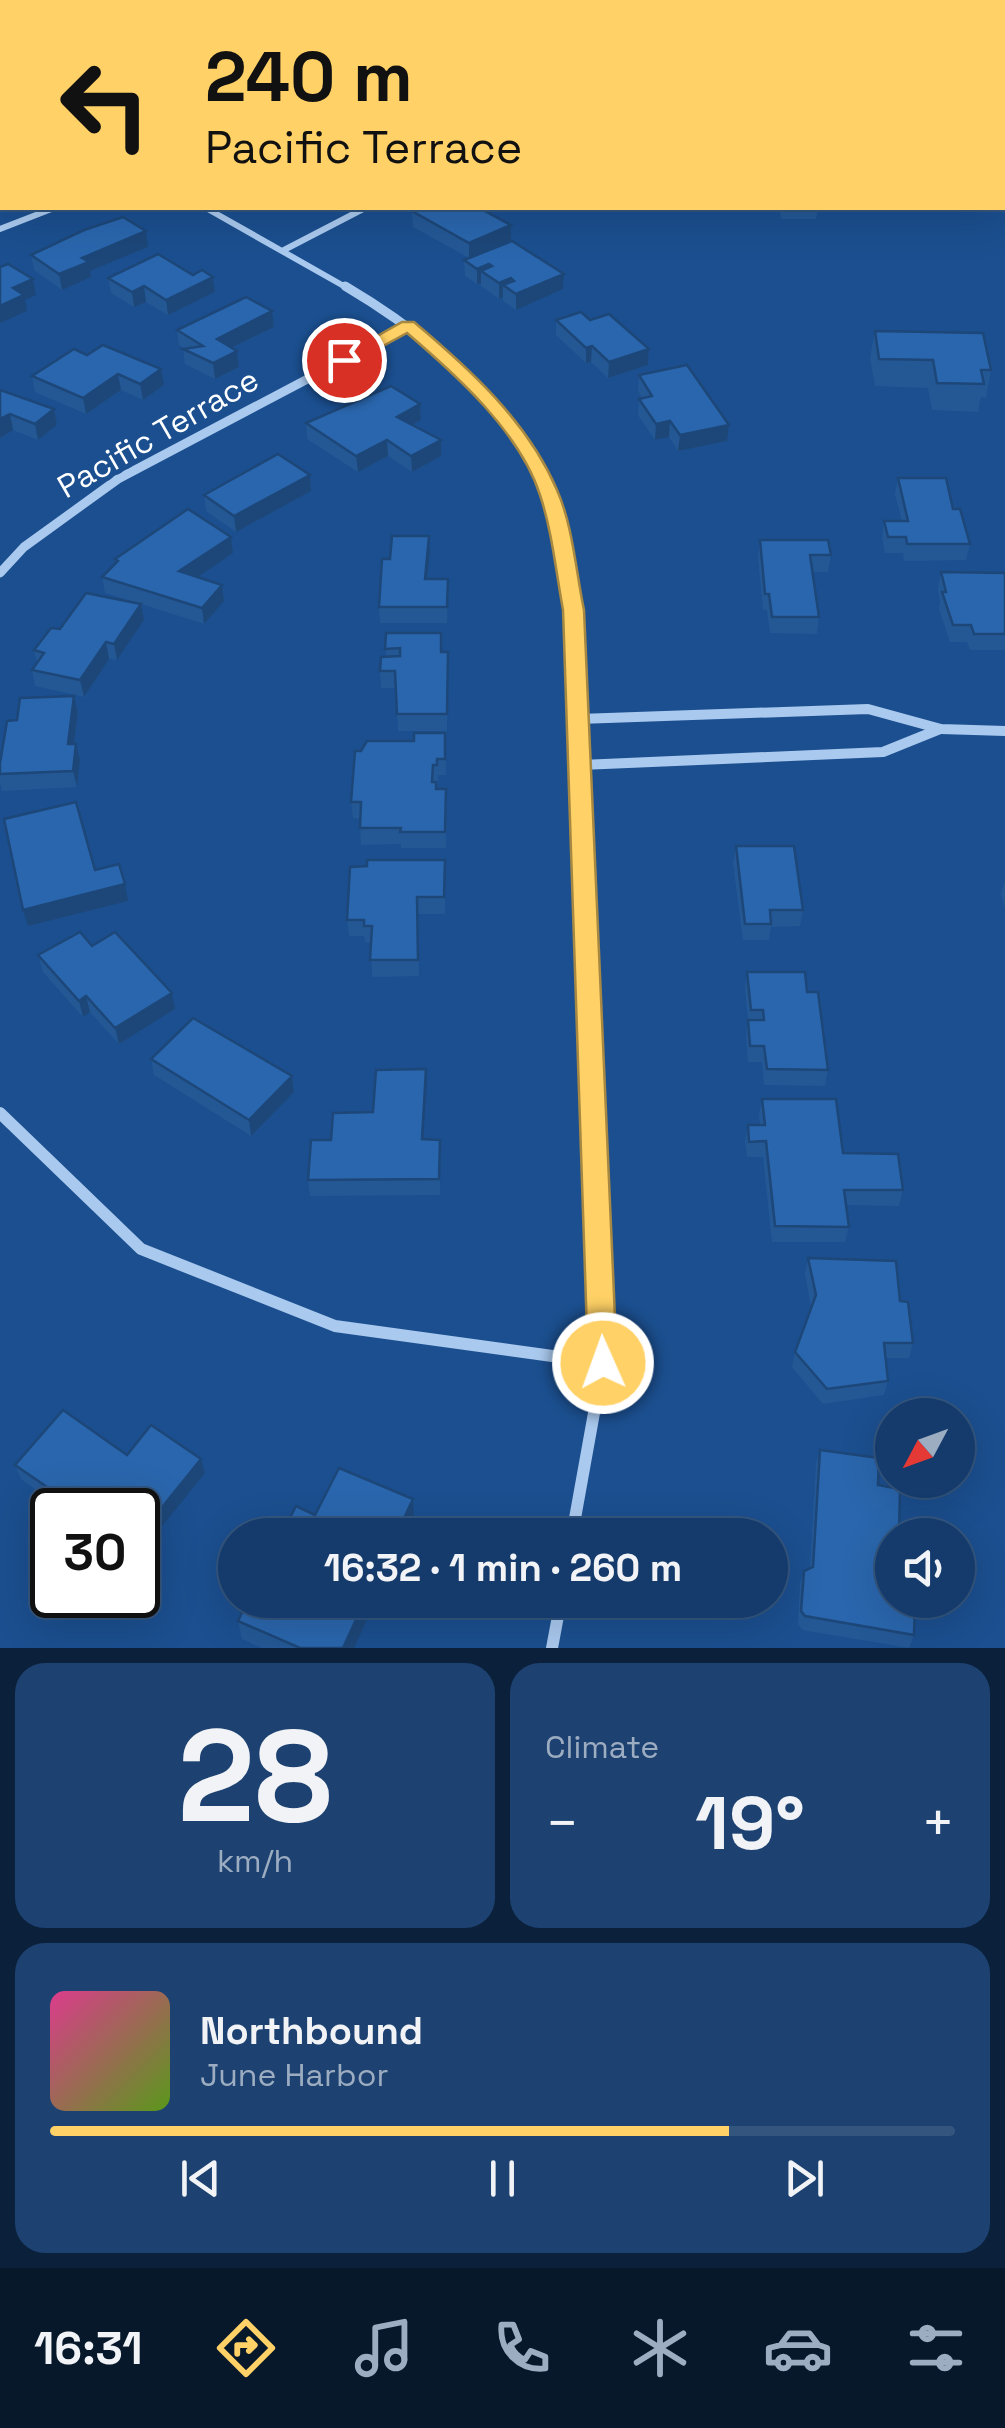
<!DOCTYPE html>
<html lang="en">
<head>
<meta charset="utf-8">
<style>
  body { margin:0; font-family:"Space Grotesk",sans-serif; background:#1d4271; color:#f1f3f6; height:100vh; display:flex; flex-direction:column; font-size:38px; white-space:nowrap }
  * { box-sizing:border-box; margin:0 }
  p { font-size:32px; color:#9dadc1 }
  .icon { flex:none; width:55px; height:55px; fill:none; stroke:currentColor; stroke-width:2; stroke-linecap:round; stroke-linejoin:round }
  .map { position:relative; height:1648px; overflow:hidden }
  .side { display:flex; flex-direction:column; gap:15px; padding:15px; background:#0b203b; flex:1 }
  .side>* { flex:none }
  .top-card { position:absolute; left:0px; top:0px; width:1005px; height:210px; box-shadow:0 10px 40px #0002,0 0 0 2px #33557e; background:#ffd166; color:#111; overflow:hidden }
  .needle { width:65px; rotate:229deg }
  .fabs { position:absolute; left:875px; top:1398px; display:grid; gap:20px }
  .fabs a { display:grid; place-items:center; width:100px; height:100px; border-radius:50%; background:#143b6b; box-shadow:0 10px 40px #0002,0 0 0 2px #33557e; font-size:50px }
  .speed { position:absolute; left:30px; top:1488px; display:flex; gap:20px; font-size:50px; font-weight:700; text-align:center }
  .speed>* { display:grid; place-content:center; width:130px; height:130px; border-radius:50%; background:#143b6b; box-shadow:0 10px 40px #0002,0 0 0 2px #33557e; line-height:1 }
  .speed .limit { border:5px solid #111; border-radius:15px; background:#fff; color:#111 }
  .pin { position:absolute; display:grid; place-items:center; width:85px; height:85px; color:#fff; margin:-42px; border:5px solid #fff; border-radius:50%; box-shadow:0 2px 10px #0007 }
  .me { position:absolute; width:110px; margin:-55px; rotate:358deg; stroke-linejoin:round; filter:drop-shadow(0 0 8px #0008) }
  .turn { display:flex; align-items:center; gap:35px; height:210px; padding:0 40px; font-size:45px }
  .turn .icon { width:130px; height:130px; stroke-width:2.5 }
  .turn b { display:block; font-size:70px; line-height:85px }
  .big { font-size:75px; font-weight:700; line-height:1.1 }
  .side .card { flex:1; display:flex; flex-direction:column; justify-content:center; gap:15px; min-width:0; padding:0 35px; border-radius:30px; background:#1d4271 }
  .side .dial { align-items:center; gap:0 }
  .dial b { font-size:130px; line-height:1 }
  .song { display:flex; align-items:center; gap:30px }
  .cover { width:120px; height:120px; border-radius:15px; background:linear-gradient(135deg,hsl(330 70% 55%),hsl(90 70% 35%)) }
  .played { height:10px; border-radius:5px; background:linear-gradient(90deg,#ffd166 75%,#33557e 75%) }
  .keys { display:flex; justify-content:space-around; direction:ltr }
  .heat { display:flex; justify-content:space-between; align-items:center; font-size:55px; direction:ltr }
  .side .tiles { flex:1; display:grid; gap:15px; grid-template-columns:1fr 1fr }
  .card:last-child { grid-column:span 2 }
  .trip { position:absolute; left:218px; top:1518px; width:570px; height:100px; border-radius:50px; background:#143b6b; box-shadow:0 10px 40px #0002,0 0 0 2px #33557e; font-weight:700; line-height:100px; text-align:center }
  .menu { display:flex; height:160px; justify-content:space-around; align-items:center; background:#08182b; color:#9dadc1 }
  .menu .icon { width:70px; height:70px }
  .menu .on { color:#ffd166 }
  .menu b { font-size:45px; color:#f1f3f6 }
  .map>svg:first-child { display:block }
</style>
</head>
<body>
<div class="map">
<svg width="1005" height="1648" viewBox="0 0 1005 1648">
  <rect width="100%" height="100%" fill="#1b4f8f"/>
  <g fill="none" stroke-linecap="round" stroke-linejoin="round">
    <!-- minor-far3 -->
    <g stroke="#a9c9ee" stroke-width="6">
      <path d="M206 208 349 289"/>
      <path d="M0 229 54 208"/>
      <path d="M284 250 365 208"/>
    </g>
    <!-- minor-far2 -->
    <g stroke="#a9c9ee" stroke-width="9">
      <path d="M345 286C428 335 506 401 548 489 569 536 572 596 574 647"/>
      <path d="M0 573 24 547 118 479 408 326"/>
    </g>
    <!-- minor-far1 -->
    <g stroke="#a9c9ee" stroke-width="10">
      <path d="M574 644 592 1093"/>
      <path d="M579 719 868 709 941 729 1005 731"/>
      <path d="M581 765 883 752 940 729"/>
    </g>
    <!-- minor -->
    <g stroke="#a9c9ee" stroke-width="12">
      <path d="M0 1113 141 1249 335 1326 603 1363"/>
      <path d="M572 1535 603 1363 592 1091"/>
      <path d="M552 1648 561 1600"/>
    </g>
  </g>
  <!-- wall -->
  <g fill="#245895">
    <path d="M750 208H818L816 219H781L780 212H751Z"/>
    <path d="M412 211 511 225V240L469 258 413 227Z"/>
    <path d="M512 241 563 289 516 310 503 301V297L499 299 481 286V283L477 284 465 276 464 260Z"/>
    <path d="M148 247 90 271 91 277 62 290 34 270 31 255Z"/>
    <path d="M193 275 213 277 215 292 168 315 146 302 134 307 111 293 108 278Z"/>
    <path d="M272 311 274 327 232 348 237 351 239 367 215 379 185 364 183 349 184 348 179 345 177 330Z"/>
    <path d="M556 320H590L649 349 648 365 608 378 591 362 586 363 556 335Z"/>
    <path d="M875 331 991 370 986 398 981 397 978 412 932 410 928 388 875 386 870 358Z"/>
    <path d="M74 349 164 385 143 400 121 390 86 414 35 392 32 376Z"/>
    <path d="M639 375 727 441 678 451 669 437 655 440 638 415 639 399 642 398 638 391Z"/>
    <path d="M0 390 54 409 57 425 38 440 13 430 0 438Z"/>
    <path d="M420 404 421 420 412 425 441 456 412 472 388 456 358 472 307 439 306 423Z"/>
    <path d="M310 475 311 491 236 532 206 511 204 495Z"/>
    <path d="M898 478 953 509 970 544 966 560 904 561 903 553H885L882 538 884 521H902L895 494Z"/>
    <path d="M231 537 233 553 197 577 222 585 224 601 204 624 141 604 144 620 117 660 109 659 84 697 35 686 32 670 37 662 34 650 60 629 138 603 105 593 102 577 115 563V559Z"/>
    <path d="M760 540 831 555 828 572H812L819 617 817 634 770 633 767 610H763L758 556Z"/>
    <path d="M430 553 427 579H448L447 623H380L379 607 390 559Z"/>
    <path d="M941 572 1005 573V650H970L967 642H950L939 609 940 601 938 589Z"/>
    <path d="M386 633 441 652H448L447 731H398L396 688H381L380 671 386 656Z"/>
    <path d="M74 696 78 712 74 744 80 760 77 787 2 791 0 782V763L17 720Z"/>
    <path d="M445 733 446 775H438V782H434L447 805 446 848H401V844L361 845 360 819 353 818 351 802 361 751 414 741Z"/>
    <path d="M736 846 803 910 800 926 771 927 769 940H743L733 863Z"/>
    <path d="M445 860V914H418L419 976 372 977 371 943 365 942 364 936H349L347 920 367 866Z"/>
    <path d="M1005 880V908L1001 894Z"/>
    <path d="M92 946 175 1009 119 1044 90 1012 83 1017 43 972 38 955Z"/>
    <path d="M747 972 807 992 828 1070 825 1086 764 1085 762 1062H748L746 1036 748 1020 745 988Z"/>
    <path d="M151 1059 292 1076 294 1092 251 1136 154 1075Z"/>
    <path d="M427 1085 423 1139 440 1140V1195L310 1196 308 1180 331 1140 373 1112Z"/>
    <path d="M762 1099 843 1153 903 1190 899 1206 846 1205 849 1227 845 1242H772L763 1157H747L745 1141 748 1125H760L759 1115Z"/>
    <path d="M808 1258 900 1301 913 1343 909 1358H886L888 1381 884 1395 823 1404 792 1367 795 1352 811 1307 805 1274Z"/>
    <path d="M820 1450 878 1485 892 1600 914 1635 909 1648 802 1630 798 1624 800 1584 804 1571 810 1568 816 1464Z"/>
    <path d="M127 1455 205 1473 52 1510V1529L38 1518 32 1504 42 1494 21 1479 15 1465Z"/>
    <path d="M238 1621 354 1648H262L242 1639Z"/>
  </g>
  <!-- shaded-wall -->
  <g fill="#1d4779">
    <path d="M2 160V176L0 177V161Z"/>
    <path d="M511 225V240L469 258V243Z"/>
    <path d="M146 231 148 247 90 271 91 277 62 290 59 274 82 258Z"/>
    <path d="M489 264V277L481 271V283L477 284V269Z"/>
    <path d="M564 274 563 289 516 310V294Z"/>
    <path d="M213 277 215 292 168 315 166 300Z"/>
    <path d="M511 278 510 291 503 285V297L499 299V283Z"/>
    <path d="M33 279 36 295 25 300 27 311 0 323V306L13 288Z"/>
    <path d="M144 286 146 302 134 307 132 292Z"/>
    <path d="M272 311 274 327 219 354 217 339Z"/>
    <path d="M592 346 591 362 586 363V348Z"/>
    <path d="M649 349 648 365 608 378 609 362Z"/>
    <path d="M237 351 239 367 215 379 213 363Z"/>
    <path d="M161 369 164 385 143 400 140 384Z"/>
    <path d="M118 374 121 390 86 414 83 398Z"/>
    <path d="M420 404 421 420 397 433V417Z"/>
    <path d="M54 409 57 425 38 440 35 424Z"/>
    <path d="M10 414 13 430 0 438V419Z"/>
    <path d="M670 421 669 437 655 440 656 424Z"/>
    <path d="M729 425 727 441 678 451 680 435Z"/>
    <path d="M387 440 388 456 358 472 356 456Z"/>
    <path d="M441 440V456L412 472 411 456Z"/>
    <path d="M310 475 311 491 236 532 234 516Z"/>
    <path d="M429 536 430 553 425 595V579Z"/>
    <path d="M231 537 233 553 182 588 179 571Z"/>
    <path d="M222 585 224 601 204 624 202 608Z"/>
    <path d="M141 604 144 620 117 660 114 644Z"/>
    <path d="M106 642 109 659 84 697 80 680Z"/>
    <path d="M74 696 78 712 72 760 68 744Z"/>
    <path d="M76 744 80 760 77 787 73 771Z"/>
    <path d="M125 884 128 901 28 926 23 910Z"/>
    <path d="M172 993 175 1009 119 1044 115 1028Z"/>
    <path d="M86 996 90 1012 83 1017 79 1001Z"/>
    <path d="M426 1069 427 1085 422 1155V1139Z"/>
    <path d="M292 1076 294 1092 251 1136 249 1120Z"/>
    <path d="M201 1459 205 1473 138 1556V1537Z"/>
    <path d="M413 1499 414 1518 406 1535H396Z"/>
    <path d="M365 1600H376L354 1648H343Z"/>
  </g>
  <!-- building -->
  <g fill="#2a66ad" stroke="#1d4779" stroke-width="2.5">
    <path d="M0 0H34L38 2H2V11L0 10Z"/>
    <path d="M421 208H479L511 225 469 243 412 211Z"/>
    <path d="M123 217 146 231 82 258 89 262 59 274 31 255 84 230Z"/>
    <path d="M512 241 564 274 516 294 503 285 514 281 511 278 499 283 481 271 492 266 489 264 477 269 464 260Z"/>
    <path d="M158 254 193 275 202 270 213 277 166 300 144 286 132 292 108 278Z"/>
    <path d="M8 264 33 279 13 288 24 295 0 306V267Z"/>
    <path d="M246 297 272 311 217 339 237 351 213 363 183 349 203 346 177 330Z"/>
    <path d="M581 312 590 320 609 314 649 349 609 362 592 346 586 348 556 320Z"/>
    <path d="M875 331 983 333 991 370H981L984 384 937 383 933 360 879 359Z"/>
    <path d="M103 345 161 369 140 384 118 374 83 398 32 376 74 349 87 355Z"/>
    <path d="M687 365 729 425 680 435 670 421 656 424 639 399 652 396 639 375Z"/>
    <path d="M391 386 420 404 397 417 441 440 411 456 387 440 356 456 306 423Z"/>
    <path d="M0 390 54 409 35 424 10 414 0 419Z"/>
    <path d="M278 454 310 475 234 516 204 495Z"/>
    <path d="M898 478H946L953 509H960L970 544H907L906 537H888L884 521H908Z"/>
    <path d="M188 509 231 537 179 571 222 585 202 608 102 577 118 561 115 559Z"/>
    <path d="M392 536H429L425 579H448L447 607H379L382 559H390Z"/>
    <path d="M760 540H828L831 555H810L819 617H772L769 594H765Z"/>
    <path d="M941 572 1005 573V634H974L971 625H953L942 592H946Z"/>
    <path d="M86 593 141 604 114 644 106 642 80 680 32 670 44 653 34 650 51 628 60 629Z"/>
    <path d="M386 633H441V652H448L447 714H397L395 671H380L381 657 400 656V648L385 649Z"/>
    <path d="M74 696 68 744H76L73 771 0 774V763L7 721 17 720 20 698Z"/>
    <path d="M414 733H445V759H437V765H433L432 782H436V789H446L445 832H400L401 828H360L361 802H351L355 751H361L367 741H414Z"/>
    <path d="M76 802 95 870 119 864 125 884 23 910 4 819Z"/>
    <path d="M736 846H794L803 910H770L771 924H745Z"/>
    <path d="M367 860H445L444 897H417L418 960H370L372 926H364V920H347L350 867 367 866Z"/>
    <path d="M80 932 92 946 115 932 172 993 115 1028 86 996 79 1001 38 955Z"/>
    <path d="M747 972H805L807 992H818L828 1070 767 1069 764 1046H750L748 1020H764L763 1010H751Z"/>
    <path d="M193 1018 292 1076 249 1120 151 1059Z"/>
    <path d="M426 1069 422 1139 440 1140 439 1179 308 1180 311 1140H331L333 1113 373 1112 376 1070Z"/>
    <path d="M762 1099H836L843 1153 898 1154 903 1190H844L849 1227 775 1226 766 1141 749 1142 748 1125H765Z"/>
    <path d="M808 1258 896 1261 900 1301 908 1302 913 1343H884L888 1381 827 1389 795 1352 816 1295Z"/>
    <path d="M63 1410 127 1455 151 1425 201 1459 138 1537V1510H52V1519L32 1504 47 1487 15 1465Z"/>
    <path d="M820 1450 879 1458 878 1485 900 1489 899 1535H892V1600H915L914 1635 805 1616 801 1611 804 1571 813 1567Z"/>
    <path d="M339 1468 413 1499 396 1535H281L296 1506 315 1515Z"/>
    <path d="M248 1600H365L343 1648H300L238 1621Z"/>
  </g>
  <!-- route -->
  <path fill="#ffd166" stroke="#a68842" stroke-width="2.5" d="M402 322H414C470 369 528 422 557 490 573 526 576 572 584 610L617 1363 613 1373 603 1376 593 1373 588 1363 563 610C556 572 552 531 540 495 520 432 455 374 407 333L350 364 335 360Z"/>
  <g text-anchor="middle" dominant-baseline="central" stroke-width="10" stroke-linejoin="round" paint-order="stroke">
    <!-- street labels -->
    <g font-size="32" fill="#fff" stroke="#1b4f8f">
      <text transform="translate(158 433) rotate(-30)">Pacific Terrace</text>
    </g>
  </g>
</svg>
<div class="fabs">
<a><svg class="needle" viewBox="-14 -14 28 28"><path d="M0-13l5 13h-10z" fill="#e53935"/><path d="M0 13l5-13h-10z" fill="#9dadc1"/></svg></a>
<a><svg class="icon" aria-label="sound" viewBox="0 0 24 24"><path d="M4 9h4l5-4v14l-5-4H4zM17 9q2 3 0 6"/></svg></a>
</div>
<div class="speed"><div class="limit">30</div></div>
<div class="pin" style="left:344px;top:360px;background:#d93025"><svg class="icon" aria-label="arrive" viewBox="0 0 24 24"><path d="M6 21V4h12l-3 4 3 4H6"/></svg></div>
<svg class="me" style="left:603px;top:1363px" viewBox="-20 -20 40 40"><circle r="17" fill="#ffd166" stroke="#fff" stroke-width="3"/><path d="M0-11L8 9 0 5-8 9z" fill="#fff"/></svg>
<div class="trip">16:32 · 1 min · 260 m</div>
<div class="top-card">
<div class="turn"><svg class="icon" aria-label="left" viewBox="0 0 24 24"><path d="M17 20v-9H6M10 6l-5 5 5 5"/></svg><div><b>240 m</b>Pacific Terrace</div></div>
</div>
</div>
<section class="side">
<div class="tiles">
<div class="card dial"><b>28</b><p>km/h</p></div>
<div class="card"><p>Climate</p>
<div class="heat"><a>−</a><b class="big">19°</b><a>+</a></div>
</div>
<div class="card">
<div class="song"><i class="cover"></i><div><b>Northbound</b><p>June Harbor</p></div></div>
<div class="played"></div>
<div class="keys"><svg class="icon" aria-label="previous" viewBox="0 0 24 24"><path d="M18 5L8 12l10 7zM5 5v14"/></svg><svg class="icon" aria-label="pause" viewBox="0 0 24 24"><path d="M8 5v14M16 5v14"/></svg><svg class="icon" aria-label="next" viewBox="0 0 24 24"><path d="M6 5l10 7-10 7zM19 5v14"/></svg></div>
</div>
</div>
</section>
<nav class="menu">
<b>16:31</b>
<svg class="icon on" aria-label="directions" viewBox="0 0 24 24"><path d="M12 3l9 9-9 9-9-9zM9 14v-3h6M13 9l2 2-2 2"/></svg>
<svg class="icon" aria-label="music" viewBox="0 0 24 24"><path d="M9 18V5l10-2v13"/><circle cx="6" cy="18" r="3"/><circle cx="16" cy="16" r="3"/></svg>
<svg class="icon" aria-label="phone" viewBox="0 0 24 24"><path d="M5 4h4l2 5-3 2q2 4 5 5l2-3 5 2v4C11 20 4 13 5 4z"/></svg>
<svg class="icon" aria-label="climate" viewBox="0 0 24 24"><path d="M12 3v18M4 7l16 10M4 17L20 7"/></svg>
<svg class="icon" aria-label="car" viewBox="0 0 24 24"><path d="M5 17H2v-5l4-1 3-4h7l3 4 3 1v5h-3M9 17h6M6 11h13"/><circle cx="7" cy="17" r="2"/><circle cx="17" cy="17" r="2"/></svg>
<svg class="icon" aria-label="filters" viewBox="0 0 24 24"><path d="M4 7h16M4 17h16"/><circle cx="9" cy="7" r="2"/><circle cx="15" cy="17" r="2"/></svg>
</nav>
</body>
</html>
